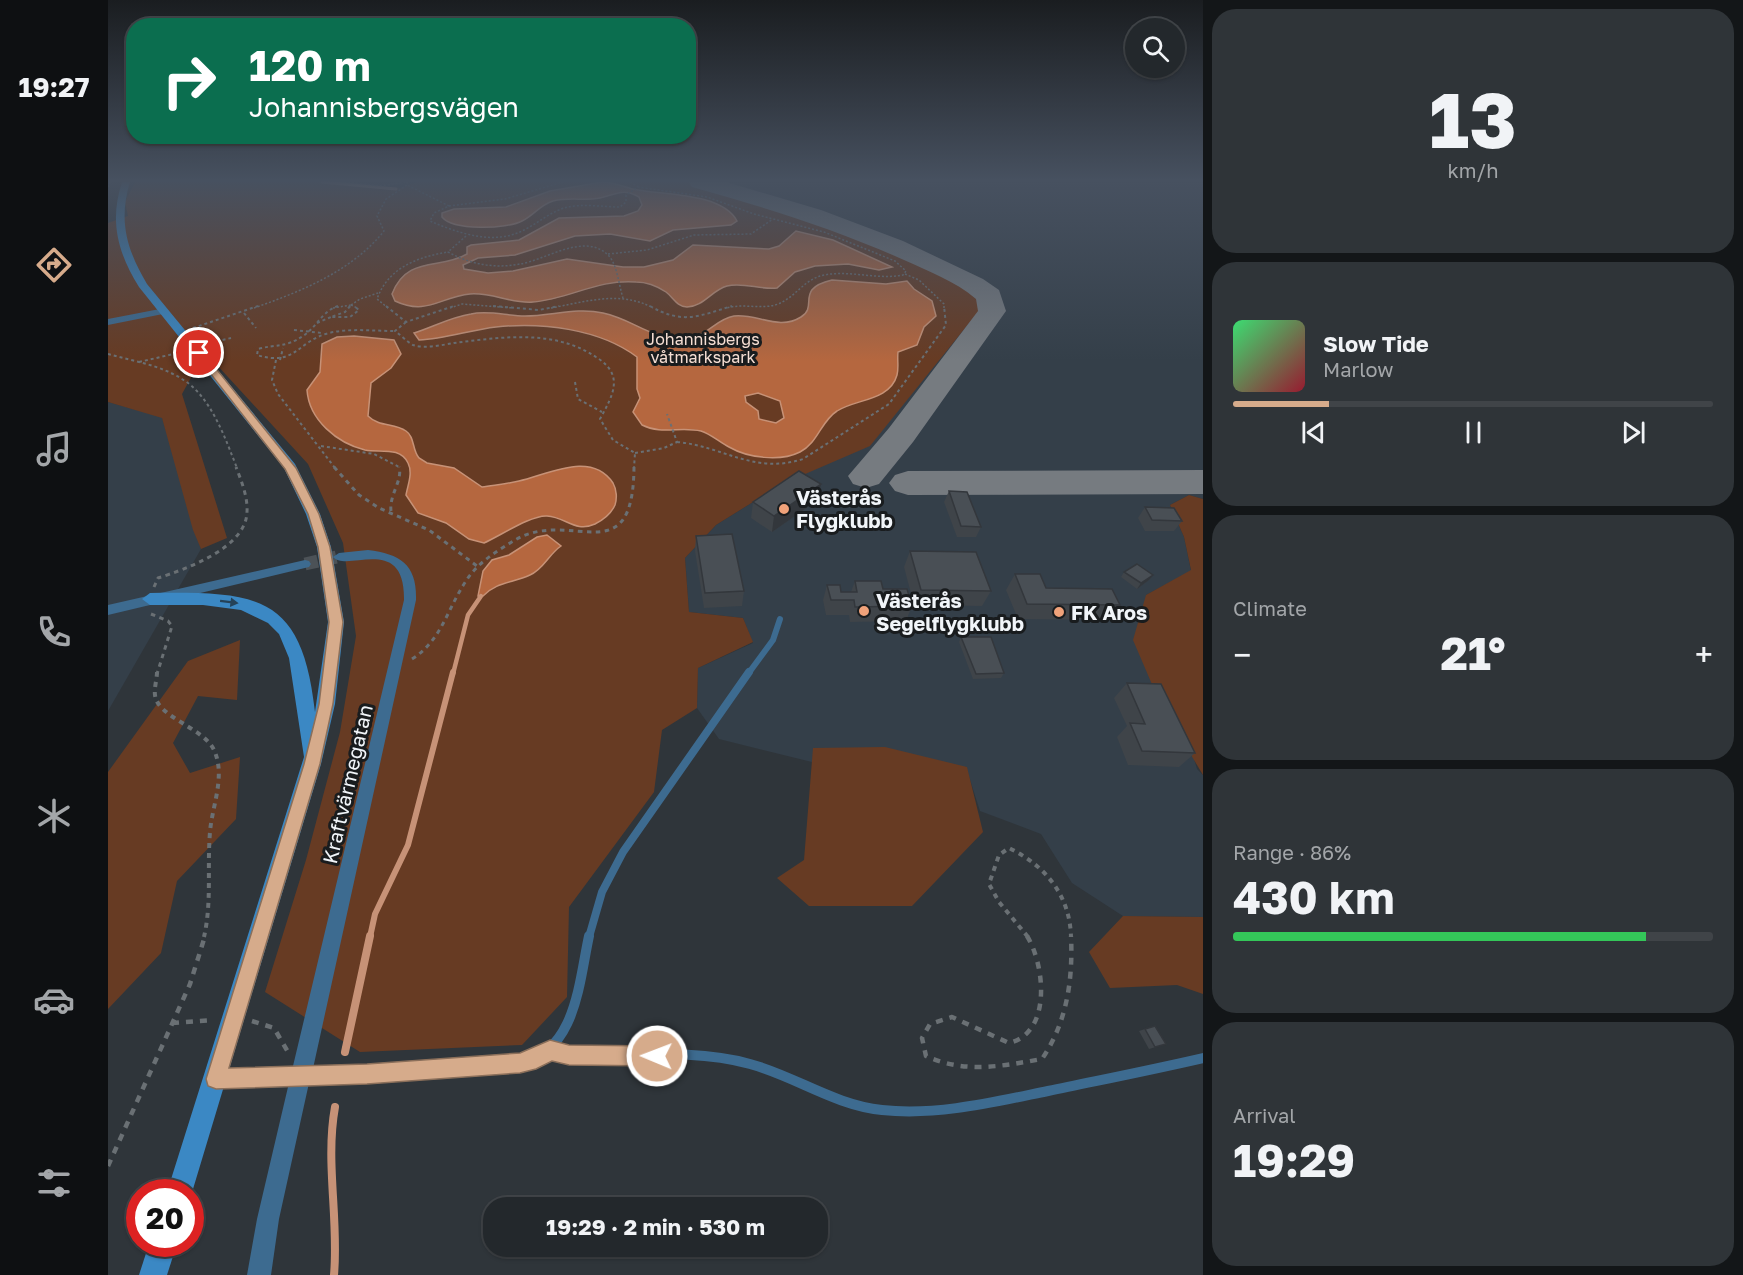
<!DOCTYPE html>
<html lang="en">
<head>
<meta charset="utf-8">
<style>
  body { margin:0; font-family:"Golos Text",sans-serif; background:#2f3438; color:#f1f3f6; height:100vh; display:flex; flex-direction:column; font-size:22px; white-space:nowrap }
  * { box-sizing:border-box; margin:0 }
  p { font-size:20px; color:#a3a6a9 }
  .icon { flex:none; width:33px; height:33px; fill:none; stroke:currentColor; stroke-width:2; stroke-linecap:round; stroke-linejoin:round }
  .map { position:relative; flex:1; overflow:hidden }
  .drawer { display:flex; flex-direction:column; gap:9px; padding:9px; background:#131618; width:540px }
  .drawer>* { flex:none }
  .guide { position:absolute; left:18px; top:18px; width:570px; height:126px; border-radius:24px; box-shadow:0 2px 4px #0004,0 0 0 2px #404448; background:#0b6e4f; color:#fff; overflow:hidden }
  .fabs { position:absolute; left:1017px; top:18px; display:grid; gap:12px }
  .fabs a { display:grid; place-items:center; width:60px; height:60px; border-radius:50%; background:#23282c; box-shadow:0 2px 4px #0004,0 0 0 2px #404448; font-size:30px }
  .speed { position:absolute; left:18px; top:1179px; display:flex; gap:12px; font-size:30px; font-weight:700; text-align:center }
  .speed>* { display:grid; place-content:center; width:78px; height:78px; border-radius:50%; background:#23282c; box-shadow:0 2px 4px #0004,0 0 0 2px #404448; line-height:1 }
  .speed .limit { border:9px solid #d22; background:#fff; color:#111 }
  .pin { position:absolute; display:grid; place-items:center; width:51px; height:51px; color:#fff; margin:-26px; border:3px solid #fff; border-radius:50%; box-shadow:0 2px 6px #0007 }
  .me { position:absolute; width:66px; margin:-33px; rotate:271deg; stroke-linejoin:round; filter:drop-shadow(0 0 4px #0008) }
  .turn { display:flex; align-items:center; gap:21px; height:126px; padding:0 24px; font-size:27px }
  .turn .icon { width:78px; height:78px; stroke-width:2.5 }
  .turn b { display:block; font-size:42px; line-height:51px }
  .big { font-size:45px; font-weight:700; line-height:1.1 }
  .drawer .widget { flex:1; display:flex; flex-direction:column; justify-content:center; gap:9px; min-width:0; padding:0 21px; border-radius:24px; background:#2f3438 }
  .drawer .dial { align-items:center; gap:0 }
  .dial b { font-size:78px; line-height:1 }
  .song { display:flex; align-items:center; gap:18px }
  .cover { width:72px; height:72px; border-radius:9px; background:linear-gradient(135deg,hsl(140 70% 55%),hsl(350 70% 35%)) }
  .played { height:6px; border-radius:3px; background:linear-gradient(90deg,#d6ab8b 20%,#404448 20%) }
  .keys { display:flex; justify-content:space-around; direction:ltr }
  .heat { display:flex; justify-content:space-between; align-items:center; font-size:33px; direction:ltr }
  .charge { height:9px; border-radius:4px; background:linear-gradient(90deg,#34c759 86%,#404448 0) }
  .trip { position:absolute; left:375px; top:1197px; width:345px; height:60px; border-radius:24px; background:#23282c; box-shadow:0 2px 4px #0004,0 0 0 2px #404448; font-weight:700; line-height:60px; text-align:center }
  main { display:flex; flex:1; min-height:0 }
  .menu { display:flex; flex-direction:column; width:108px; justify-content:space-around; align-items:center; background:#0e1012; color:#a3a6a9 }
  .menu .icon { width:42px; height:42px }
  .menu .current { color:#d6ab8b }
  .menu b { font-size:27px; color:#f1f3f6 }
  .map>svg:first-child { display:block }
</style>
</head>
<body>
<main>
<nav class="menu">
<b>19:27</b>
<svg class="icon current" aria-label="directions" viewBox="0 0 24 24"><path d="M12 3l9 9-9 9-9-9zM9 14v-3h6M13 9l2 2-2 2"/></svg>
<svg class="icon" aria-label="music" viewBox="0 0 24 24"><path d="M9 18V5l10-2v13"/><circle cx="6" cy="18" r="3"/><circle cx="16" cy="16" r="3"/></svg>
<svg class="icon" aria-label="phone" viewBox="0 0 24 24"><path d="M5 4h4l2 5-3 2q2 4 5 5l2-3 5 2v4C11 20 4 13 5 4z"/></svg>
<svg class="icon" aria-label="climate" viewBox="0 0 24 24"><path d="M12 3v18M4 7l16 10M4 17L20 7"/></svg>
<svg class="icon" aria-label="car" viewBox="0 0 24 24"><path d="M5 17H2v-5l4-1 3-4h7l3 4 3 1v5h-3M9 17h6M6 11h13"/><circle cx="7" cy="17" r="2"/><circle cx="17" cy="17" r="2"/></svg>
<svg class="icon" aria-label="filters" viewBox="0 0 24 24"><path d="M4 7h16M4 17h16"/><circle cx="9" cy="7" r="2"/><circle cx="15" cy="17" r="2"/></svg>
</nav>
<div class="map">
<svg width="1095" height="1275" viewBox="0 0 1095 1275">
  <rect width="100%" height="100%" fill="#2f353a"/>
  <!-- built -->
  <g fill="#343f49">
    <path d="M585 182H1095V499L1081 495 1062 505 1076 537 1083 571 1038 595 1089 769 1095 775V917L1015 916 964 883 933 834 872 811 858 767 708 763 611 739 589 708 590 668 645 643 635 618 581 612 577 558 608 525 674 484 863 287 755 234 666 205Z"/>
    <path d="M0 402 54 417 93 549 0 711Z"/>
  </g>
  <!-- green -->
  <g fill="#673b23">
    <path d="M27 182H225L293 188 309 182H585L666 205 755 234 863 287 871 297 874 307 762 446 674 484 608 525 577 558 581 612 635 618 645 642 590 668 589 708 554 730 546 792 461 907 459 997 414 1045 252 1052 157 992 198 860 232 732 248 636 235 543 200 464 97 352 74 394 119 538 93 549 85 530 54 418 0 402V223L20 216 17 202Z"/>
    <path d="M1081 495 1095 499V775L1052 703 1025 640 1038 595 1083 570 1076 537 1062 505Z"/>
    <path d="M132 640 129 700 90 696 65 743 82 773 132 757 128 819 69 881 53 953 0 1009V772L80 661Z"/>
    <path d="M777 747 859 767 875 832 804 906H701L669 878 696 860 705 748Z"/>
    <path d="M1015 916 1095 917V994L1069 985 1002 988 981 952Z"/>
  </g>
  <!-- water -->
  <g fill="#b5673f" stroke="#c79277" stroke-width="1.5" fill-rule="evenodd">
    <path d="M494 182C508 182 517 188 530 190 557 195 614 193 629 221L623 225 565 230 542 241 502 234 467 236 407 255 370 258 355 265 356 269 380 273 405 271 459 259 515 267H536L565 260 585 245 661 249 671 246 688 231 725 240 784 267 771 270 740 264 707 266 687 272 669 288C652 290 636 282 619 286 604 290 595 307 579 307 568 306 566 298 558 292 549 286 538 282 528 282 489 279 462 299 425 302 404 304 383 292 362 294 332 297 319 316 287 301L284 294C299 255 332 270 359 254V247L363 245 411 240 451 218 516 216 530 211 534 205 531 197C515 187 507 195 492 198 476 201 461 197 445 201 432 205 426 215 414 221 399 229 345 231 334 217V213L346 209 398 207 442 191Z"/>
    <path d="M724 280 778 284 799 281 806 289 824 301 828 316 816 327 809 345 790 352C789 359 791 368 789 375 782 401 747 399 729 411 713 421 710 443 692 452 672 462 640 458 621 447 611 442 603 434 593 431 572 426 554 435 534 425L525 412 532 398 529 389V357C492 329 434 322 388 327 362 330 337 339 311 340L306 333C325 327 343 317 363 314 380 310 399 316 417 316 443 316 469 307 495 313 528 320 542 341 581 338 599 336 608 319 626 316 648 313 671 331 693 317 711 306 686 289 724 280ZM650 393 672 401 676 418 668 423 651 419 650 411 638 402 637 396Z"/>
    <path d="M246 336 286 340 293 354 283 368 263 383 260 416C271 427 286 423 298 431 307 437 304 450 311 458L319 463 346 468 374 487C386 485 399 484 411 481 439 475 483 450 505 483 509 490 509 499 507 505 503 514 495 520 487 524 467 533 458 517 439 516 423 515 392 536 376 543L361 539 338 523 310 513 298 495C300 484 305 473 300 463 292 446 272 453 257 450 229 443 201 420 199 390L212 372 214 344 229 337Z"/>
    <path d="M439 535 453 546C441 554 435 570 422 575 405 583 388 582 375 596H370L375 571 384 560 401 555 429 537Z"/>
  </g>
  <g fill="none" stroke-linecap="round" stroke-linejoin="round">
    <!-- stream-far3 -->
    <path stroke="#c79277" stroke-width="3" d="M214 182 288 189"/>
    <!-- stream-far2 -->
    <path stroke="#c79277" stroke-width="4.5" d="M345 674 360 615 373 596"/>
    <!-- stream-far1 -->
    <path stroke="#c79277" stroke-width="6" d="M262 937 267 914 300 845 345 672"/>
    <!-- stream -->
    <g stroke="#c79277" stroke-width="8">
      <path d="M237 1052 262 936"/>
      <path d="M226 1275C231 1219 217 1162 227 1107"/>
    </g>
    <!-- taxiway -->
    <g fill="#767b80" fill-rule="evenodd">
      <path d="M581 182H618L713 210 795 241 875 279 891 290 898 311 805 442 771 484 758 488 745 484 740 476 781 428 870 311 868 299C847 281 820 271 796 260 727 229 656 207 584 187Z"/>
      <path d="M1095 470V494L800 495 787 491 781 483 787 475 800 471Z"/>
    </g>
    <!-- minor-tunnel -->
    <path stroke="#4c5257" stroke-width="13" stroke-dasharray="13 6" stroke-linecap="butt" d="M197 564 229 557"/>
    <!-- path-far4 -->
    <g stroke="#6a7074" stroke-width="1.5" stroke-dasharray="2 2" stroke-linecap="butt">
      <path d="M236 182 273 186 297 182"/>
      <path d="M299 182V185L341 206 326 213 322 221C350 233 386 246 416 230 430 223 441 213 456 208 472 203 495 207 512 207L518 202V195L530 187 599 197 646 214 716 232 787 261 798 271 795 275C769 280 743 270 716 275 696 279 688 297 670 304 655 310 635 303 619 308"/>
      <path d="M522 182 530 187"/>
      <path d="M0 187 2 182"/>
      <path d="M341 206 397 199 455 182"/>
      <path d="M358 236 340 252C362 264 386 269 412 264 438 260 476 232 500 255 509 263 511 286 515 298"/>
      <path d="M500 254 539 250 586 235 643 234 665 219"/>
      <path d="M797 274 811 280 836 304V308"/>
      <path d="M243 305 249 308"/>
      <path d="M243 305 252 299 270 293"/>
      <path d="M146 308C194 291 244 271 276 231L269 216 278 199 299 185"/>
      <path d="M225 308 243 305"/>
      <path d="M241 308 243 305"/>
      <path d="M280 308 269 299C280 268 309 257 340 252"/>
      <path d="M342 308 354 304 405 308"/>
      <path d="M443 308C476 302 513 290 545 308"/>
    </g>
    <!-- path-far3 -->
    <g stroke="#6a7074" stroke-width="2" stroke-dasharray="3 3" stroke-linecap="butt">
      <path d="M230 306C213 312 209 327 195 336 177 348 168 344 150 349L149 355C188 367 189 341 221 333 242 328 265 331 287 331"/>
      <path d="M242 306 237 312 223 317H242L251 310 246 306"/>
      <path d="M278 306 298 322 346 306"/>
      <path d="M385 306 431 310 451 306"/>
      <path d="M542 306C575 325 591 316 624 306"/>
      <path d="M136 313 148 328"/>
      <path d="M298 322 287 331C293 335 299 342 305 345 317 349 334 345 346 343 394 337 446 329 488 357 517 375 505 395 492 419L505 440 527 453 526 468"/>
      <path d="M209 323 223 317"/>
      <path d="M85 328 150 306"/>
      <path d="M186 330 214 333"/>
      <path d="M97 344 123 338"/>
      <path d="M0 354C25 361 52 365 74 379 103 396 117 438 129 468"/>
      <path d="M168 360 164 380 170 394 227 468"/>
      <path d="M172 360 175 348"/>
      <path d="M31 362 74 352"/>
      <path d="M467 382 470 399 494 412"/>
      <path d="M569 442C615 446 646 475 695 459L781 404 838 325 836 306"/>
      <path d="M213 446 266 454 293 468"/>
      <path d="M527 453 556 448 569 442 559 414"/>
    </g>
    <!-- path-far2 -->
    <g stroke="#6a7074" stroke-width="3" stroke-dasharray="4.5 4.5" stroke-linecap="butt">
      <path d="M226 467 251 495 271 508 321 530 369 566"/>
      <path d="M283 511C281 495 295 480 291 467"/>
      <path d="M46 587 50 578C78 569 138 548 139 512 140 497 133 480 128 467"/>
      <path d="M43 614 60 621 64 626 49 674"/>
      <path d="M304 659C334 640 339 609 358 581 369 563 389 551 407 540 463 507 525 576 526 467"/>
    </g>
    <!-- path-far1 -->
    <g stroke="#6a7074" stroke-width="4" stroke-dasharray="5 5" stroke-linecap="butt">
      <path d="M49 672C49 679 46 688 47 695 49 717 96 728 106 750 118 776 104 806 102 832 99 868 104 902 96 937"/>
      <path d="M920 937 891 902 881 884 891 855 901 848C938 866 962 896 963 937"/>
    </g>
    <!-- path -->
    <g stroke="#6a7074" stroke-width="4.5" stroke-dasharray="7 7" stroke-linecap="butt">
      <path d="M919 936C937 965 944 1033 901 1043L844 1017 822 1024 814 1038 818 1056C857 1074 894 1066 934 1059 959 1022 965 980 963 936"/>
      <path d="M144 1021 166 1028 180 1052"/>
      <path d="M64 1023 105 1020"/>
      <path d="M0 1166 82 984 97 936"/>
    </g>
    <!-- service-far2 -->
    <path stroke="#3d6b90" stroke-width="6" d="M640 674 665 640 672 619"/>
    <!-- service-far1 -->
    <path stroke="#3d6b90" stroke-width="8" d="M481 937 494 892 515 852 641 672"/>
    <!-- service -->
    <g stroke="#3d6b90" stroke-width="10">
      <path d="M442 1050 461 1055C521 1057 583 1048 642 1064 687 1076 726 1105 774 1110 829 1116 886 1102 940 1091 992 1080 1043 1070 1095 1058"/>
      <path d="M198 1076 412 1063C468 1052 471 982 481 936"/>
    </g>
    <!-- minor -->
    <g fill="#3d6b90" fill-rule="evenodd">
      <path d="M57 308 61 311 60 313 0 325V319Z"/>
      <path d="M260 550C293 554 309 565 308 600L204 1073 205 1076 201 1083 171 1219 163 1275H139L149 1219 180 1087 108 1089 101 1086 98 1079 101 1072 108 1069 185 1066 296 600C297 533 239 573 225 557L231 553Z"/>
      <path d="M197 560 201 561 203 564 201 567 0 615V605Z"/>
    </g>
    <!-- secondary -->
    <g fill="#3b88c4" fill-rule="evenodd">
      <path d="M14 182H22C10 221 19 250 39 284L187 464 212 514 223 547 236 622 227 704 213 764 82 1199V1192H59L196 757 181 658 171 634 160 623 133 610 95 605H42L34 599 42 593C149 592 194 593 207 712L220 622 209 547 198 514 176 468 31 287C10 253 1 222 14 182Z"/>
      <path d="M41 1244H69L59 1275H31Z"/>
    </g>
  </g>
  <!-- wall -->
  <g fill="#3f4449">
    <path d="M841 491 873 527 868 537H849L836 502Z"/>
    <path d="M710 500 664 532 643 518 645 502Z"/>
    <path d="M1037 507 1074 521 1066 531H1037L1030 518Z"/>
    <path d="M588 536 636 591 634 606 596 608 587 551Z"/>
    <path d="M802 551 883 591 874 606 806 605 796 567Z"/>
    <path d="M1016 572 1045 575 1041 580 1029 589 1013 577Z"/>
    <path d="M907 574 938 588 1012 605 1000 620 910 619 898 590Z"/>
    <path d="M747 581 804 606 798 621 742 622 741 615H718L715 600 719 585 733 592H743Z"/>
    <path d="M853 637 896 673 893 678 865 679 851 642Z"/>
    <path d="M1019 683 1087 753 1071 767 1020 765 1009 737 1019 726 1006 698Z"/>
    <path d="M1037 1029 1058 1044 1041 1049 1031 1031Z"/>
  </g>
  <!-- shaded-wall -->
  <g fill="#33373c">
    <path d="M713 484 710 500 664 532 666 516Z"/>
    <path d="M1045 575 1041 580 1029 589 1033 583Z"/>
  </g>
  <!-- building -->
  <g fill="#494f55" stroke="#33373c" stroke-width="1.5">
    <path d="M691 471 713 484 666 516 645 502Z"/>
    <path d="M841 491 859 492 873 527 853 526Z"/>
    <path d="M1037 507 1066 508 1074 521 1044 520Z"/>
    <path d="M624 534 636 591 597 593 588 536Z"/>
    <path d="M802 551 868 552 883 591 813 590Z"/>
    <path d="M1029 564 1045 575 1033 583 1016 572Z"/>
    <path d="M907 574H932L938 588 1004 589 1012 605 919 604Z"/>
    <path d="M747 581H773L775 589H799L804 606 747 607 746 600H723L719 585H732L733 592H749Z"/>
    <path d="M853 637H883L896 673 868 674Z"/>
    <path d="M1019 683 1053 684 1087 753 1034 751 1022 723 1037 724Z"/>
    <path d="M1047 1026 1058 1044 1047 1047 1037 1029Z"/>
  </g>
  <!-- one-way arrows -->
  <defs><path id="oneway-solid" d="M-6-.8H1V-3.2L6.5 0L1 3.2V.8H-6Z" transform="scale(1.5)"/></defs>
  <use fill="#254258" href="#oneway-solid" transform="translate(121 602) rotate(7)"/>
  <!-- sky -->
  <linearGradient id="sky" x2="0" y2="1"><stop stop-color="#1a1d20"/><stop offset="0.5" stop-color="#475160"/><stop offset="1" stop-color="#475160" stop-opacity="0"/></linearGradient>
  <rect width="1095" height="361" fill="url(#sky)"/>
  <!-- route -->
  <path fill="#d6ab8b" stroke="#8b6f5a" stroke-width="1.5" d="M88 351H94L188 468 211 514 222 547 235 622 225 704 212 764 121 1068 259 1064 412 1053 442 1040 461 1045 549 1046 556 1049 559 1056 556 1063 549 1066 461 1065 444 1061 428 1069 412 1073 259 1084 108 1089 100 1086 98 1079 196 764 211 704 221 622 210 547 200 514 177 469 88 355Z"/>
  <!-- markers -->
  <g fill="#f0a27a" stroke="#191c1e" stroke-width="2">
    <circle cx="676" cy="509" r="6"/>
    <circle cx="756" cy="611" r="6"/>
    <circle cx="951" cy="612" r="6"/>
  </g>
  <g text-anchor="middle" dominant-baseline="central" stroke-width="6" stroke-linejoin="round" paint-order="stroke">
    <!-- far-park labels -->
    <g font-size="16" fill="#f6dfd4" stroke="#191c1e">
      <text x="595" y="339">Johannisbergs<tspan x="595" dy="18">våtmarkspark</tspan></text>
    </g>
    <!-- poi labels -->
    <g font-size="20" font-weight="bold" fill="#f1f5f9" stroke="#191c1e" text-anchor="start">
      <text x="688" y="497">Västerås<tspan x="688" dy="23">Flygklubb</tspan></text>
      <text x="768" y="600">Västerås<tspan x="768" dy="23">Segelflygklubb</tspan></text>
      <text x="963" y="612">FK Aros</text>
    </g>
    <!-- street labels -->
    <g font-size="20" fill="#f1f5f9" stroke="#191c1e">
      <text transform="translate(239 784) rotate(-77)">Kraftvärmegatan</text>
    </g>
  </g>
</svg>
<div class="fabs">
<a><svg class="icon" aria-label="search" viewBox="0 0 24 24"><circle cx="10" cy="10" r="6"/><path d="M15 15l6 6"/></svg></a>
</div>
<div class="speed"><div class="limit">20</div></div>
<div class="pin" style="left:91px;top:353px;background:#d93025"><svg class="icon" aria-label="arrive" viewBox="0 0 24 24"><path d="M6 21V4h12l-3 4 3 4H6"/></svg></div>
<svg class="me" style="left:549px;top:1056px" viewBox="-20 -20 40 40"><circle r="17" fill="#d6ab8b" stroke="#fff" stroke-width="3"/><path d="M0-11L8 9 0 5-8 9z" fill="#fff"/></svg>
<div class="trip">19:29 · 2 min · 530 m</div>
<div class="guide">
<div class="turn"><svg class="icon" aria-label="right" viewBox="0 0 24 24"><path d="M7 20v-9h11M14 6l5 5-5 5"/></svg><div><b>120 m</b>Johannisbergsvägen</div></div>
</div>
</div>
<section class="drawer">
<div class="widget dial"><b>13</b><p>km/h</p></div>
<div class="widget">
<div class="song"><i class="cover"></i><div><b>Slow Tide</b><p>Marlow</p></div></div>
<div class="played"></div>
<div class="keys"><svg class="icon" aria-label="previous" viewBox="0 0 24 24"><path d="M18 5L8 12l10 7zM5 5v14"/></svg><svg class="icon" aria-label="pause" viewBox="0 0 24 24"><path d="M8 5v14M16 5v14"/></svg><svg class="icon" aria-label="next" viewBox="0 0 24 24"><path d="M6 5l10 7-10 7zM19 5v14"/></svg></div>
</div>
<div class="widget"><p>Climate</p>
<div class="heat"><a>−</a><b class="big">21°</b><a>+</a></div>
</div>
<div class="widget"><p>Range · 86%</p><b class="big">430 km</b><div class="charge"></div></div>
<div class="widget"><p>Arrival</p><b class="big">19:29</b></div>
</section>
</main>
</body>
</html>
